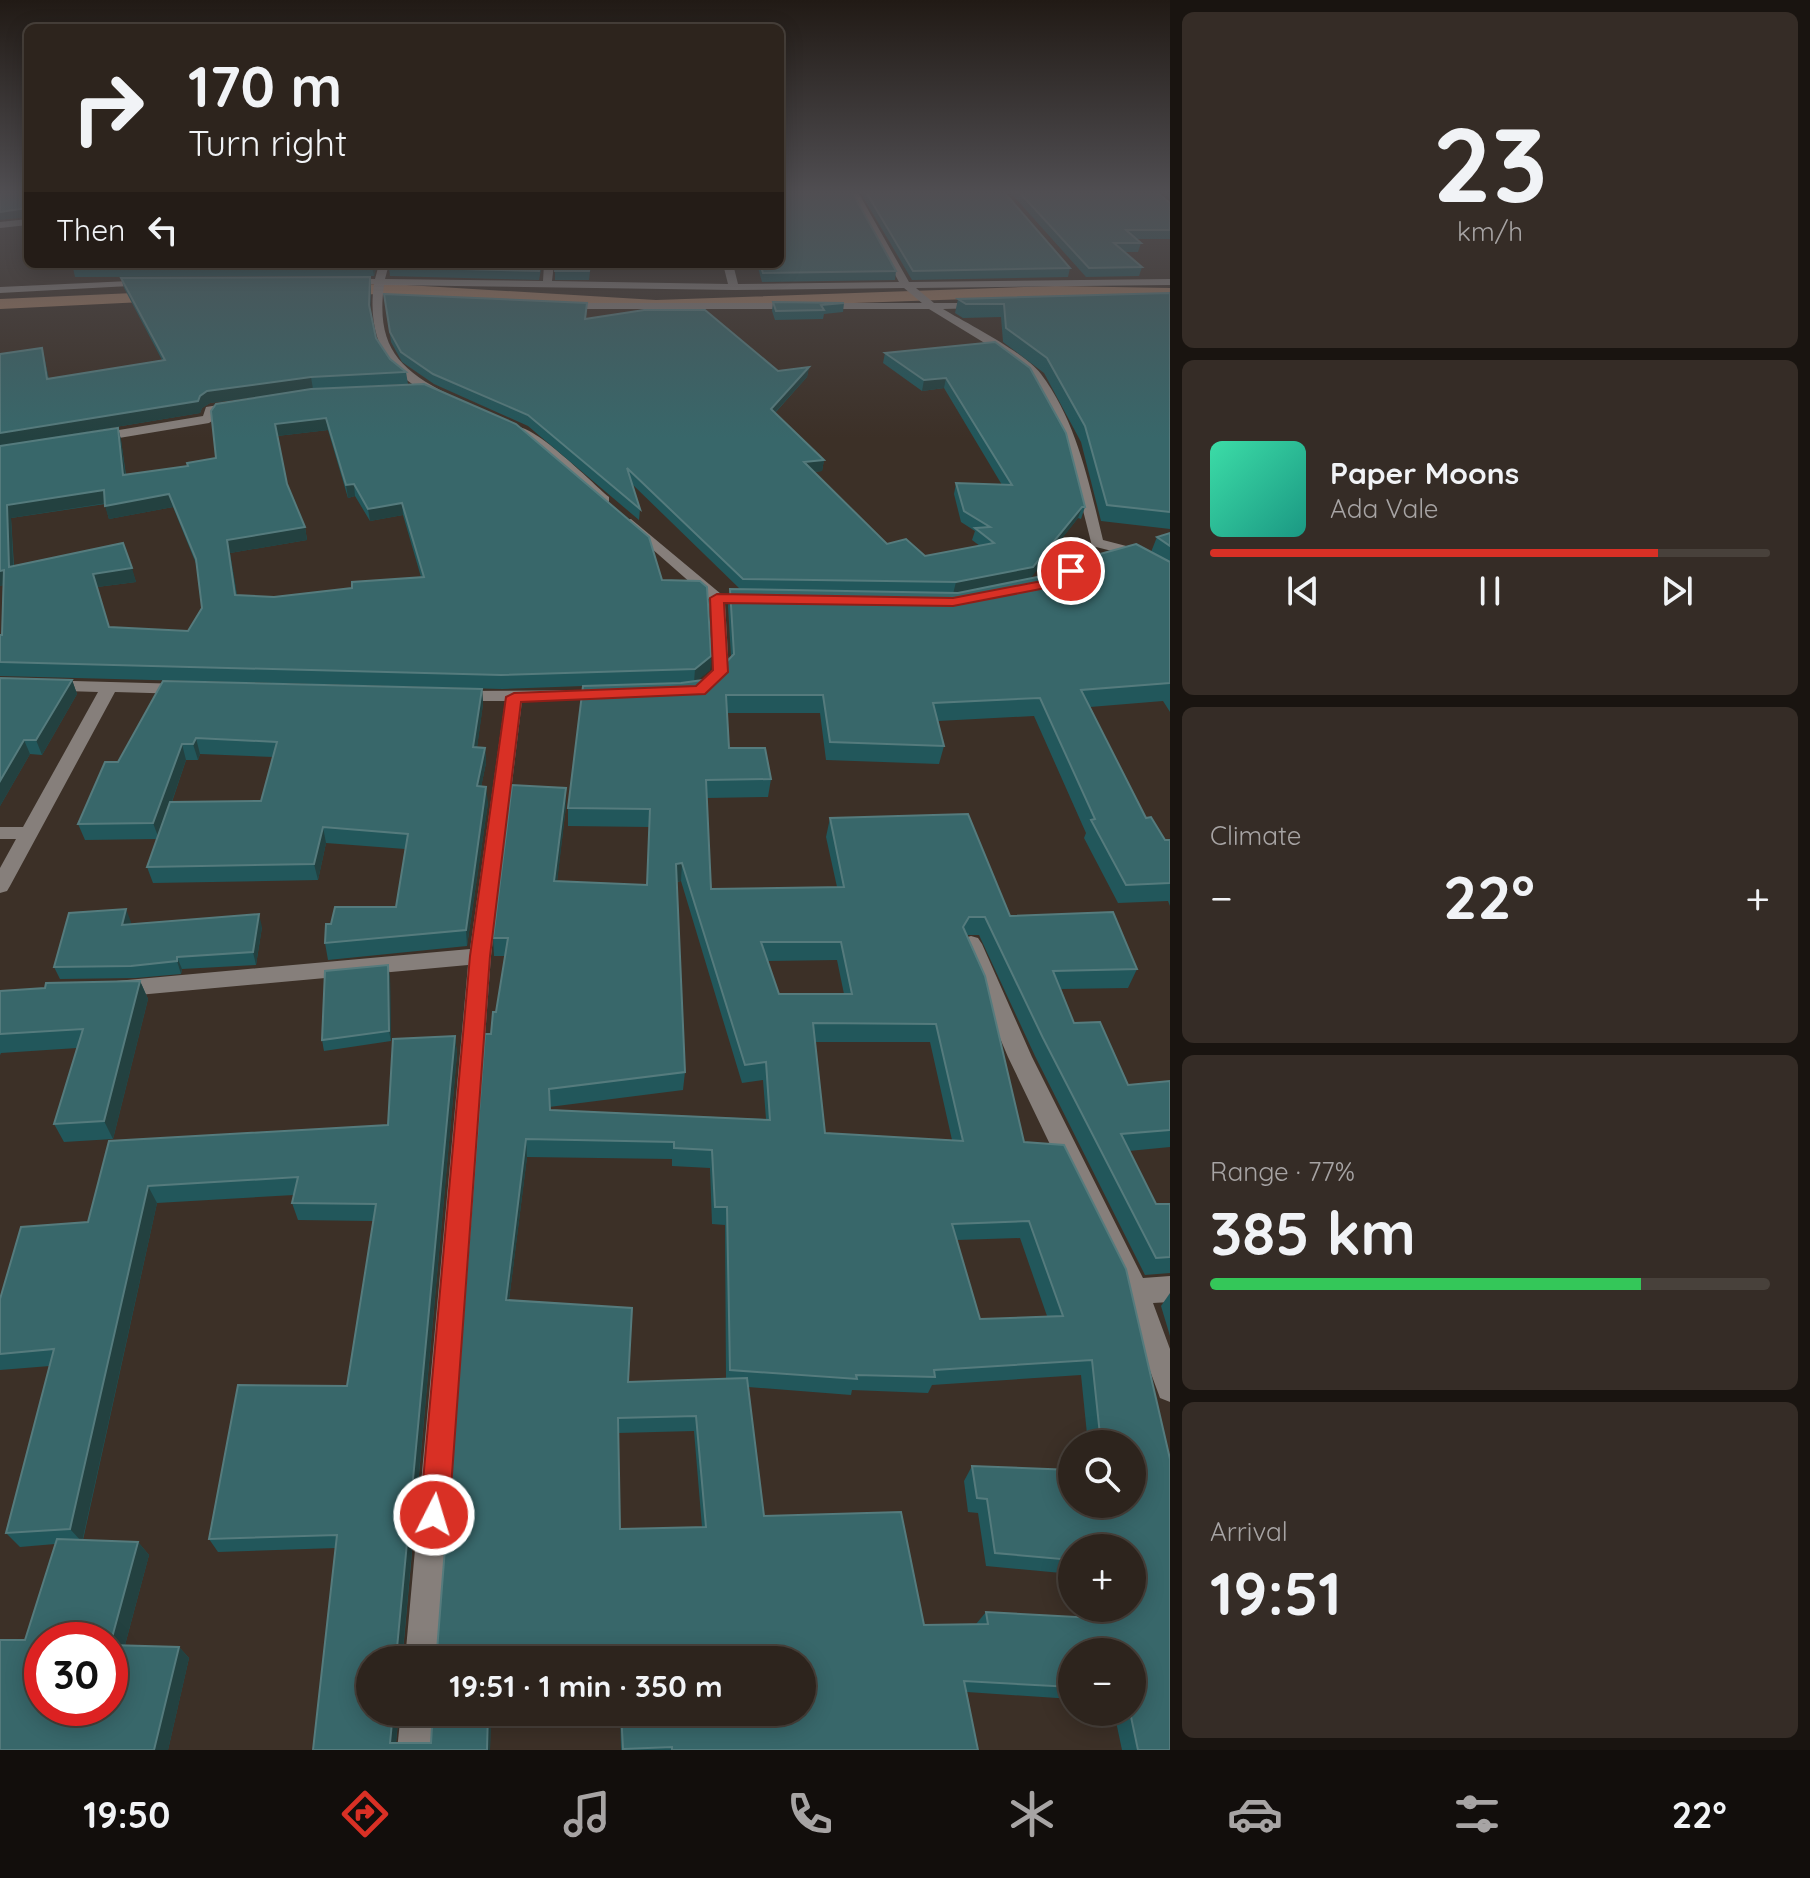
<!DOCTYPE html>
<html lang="en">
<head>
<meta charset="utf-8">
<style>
  body { margin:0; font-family:Quicksand,sans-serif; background:#352c26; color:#f1f3f6; height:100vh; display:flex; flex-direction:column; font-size:30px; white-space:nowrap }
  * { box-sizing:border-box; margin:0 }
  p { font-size:26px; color:#a7a4a4 }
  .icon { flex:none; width:44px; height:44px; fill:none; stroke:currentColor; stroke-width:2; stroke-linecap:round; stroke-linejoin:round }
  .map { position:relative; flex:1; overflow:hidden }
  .details { display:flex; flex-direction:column; gap:12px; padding:12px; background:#191410; width:640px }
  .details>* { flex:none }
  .top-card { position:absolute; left:24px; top:24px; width:760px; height:244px; border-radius:12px; box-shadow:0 4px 20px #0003,0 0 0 2px #48413b; background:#2d241d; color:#f1f3f6; overflow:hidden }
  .buttons { position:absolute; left:1058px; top:1430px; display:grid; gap:16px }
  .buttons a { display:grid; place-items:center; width:88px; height:88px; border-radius:50%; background:#2d241d; box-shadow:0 4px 20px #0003,0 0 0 2px #48413b; font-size:40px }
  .speed { position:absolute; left:24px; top:1622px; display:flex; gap:16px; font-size:40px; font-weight:700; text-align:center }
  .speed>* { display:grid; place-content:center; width:104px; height:104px; border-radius:50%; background:#2d241d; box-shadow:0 4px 20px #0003,0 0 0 2px #48413b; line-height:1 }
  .speed .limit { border:12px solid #d22; background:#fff; color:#111 }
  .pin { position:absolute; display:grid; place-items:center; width:68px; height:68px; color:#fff; margin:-34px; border:4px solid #fff; border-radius:50%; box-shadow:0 2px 8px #0007 }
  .me { position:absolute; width:88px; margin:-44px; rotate:5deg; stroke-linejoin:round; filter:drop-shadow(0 0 6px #0008) }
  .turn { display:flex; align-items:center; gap:28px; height:168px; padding:0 32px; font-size:36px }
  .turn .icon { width:104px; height:104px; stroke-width:2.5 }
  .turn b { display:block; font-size:56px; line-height:68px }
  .then { display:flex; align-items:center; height:76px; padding:0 32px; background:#0003; gap:16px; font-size:30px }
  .big { font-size:60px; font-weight:800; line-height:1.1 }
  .details .widget { flex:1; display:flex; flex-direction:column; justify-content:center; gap:12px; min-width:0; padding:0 28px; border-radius:12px; background:#352c26 }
  .details .dial { align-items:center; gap:0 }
  .dial b { font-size:104px; line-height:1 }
  .song { display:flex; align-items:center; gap:24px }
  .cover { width:96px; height:96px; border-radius:12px; background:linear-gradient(135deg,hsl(160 70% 55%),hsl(170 70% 35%)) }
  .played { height:8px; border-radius:4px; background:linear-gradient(90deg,#d93025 80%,#48413b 80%) }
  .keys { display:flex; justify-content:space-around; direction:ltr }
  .heat { display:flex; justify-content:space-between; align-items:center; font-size:44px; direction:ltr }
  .charge { height:12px; border-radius:6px; background:linear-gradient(90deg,#34c759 77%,#48413b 0) }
  .trip { position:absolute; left:356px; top:1646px; width:460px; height:80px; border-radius:40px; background:#2d241d; box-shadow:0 4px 20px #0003,0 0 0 2px #48413b; font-weight:800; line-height:80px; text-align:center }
  .dock { display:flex; height:128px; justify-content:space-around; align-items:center; background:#120e0c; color:#a7a4a4 }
  .dock .icon { width:56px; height:56px }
  .dock .on { color:#d93025 }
  .dock b { font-size:36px; color:#f1f3f6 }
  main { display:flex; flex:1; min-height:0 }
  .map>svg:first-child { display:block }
</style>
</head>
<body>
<main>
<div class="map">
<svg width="1170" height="1750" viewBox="0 0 1170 1750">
  <rect width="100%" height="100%" fill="#3c3027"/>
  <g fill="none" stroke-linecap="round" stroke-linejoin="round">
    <!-- canal -->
    <g fill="#9d7960" fill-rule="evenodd">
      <path d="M390 284 656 300 1055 286 1170 288V298L1055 296 656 310 390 294 321 295 312 290 321 285Z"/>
      <path d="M178 291 187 296 184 300 0 309V299Z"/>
    </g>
    <!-- minor -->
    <g fill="#867f7b" fill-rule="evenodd">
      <path d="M850 192H858L909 282 1170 279V285L916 288 934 303H988L989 305 984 308 943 309C968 324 1024 352 1041 374 1077 422 1089 483 1103 540L1138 549 1170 571V582L1128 555 1092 546 1066 443 1030 376 996 350 929 309H560L555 306 560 303H922L904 288 734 290 384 285C376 344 397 369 448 394L450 396 444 399C390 382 366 340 374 284H344L339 281 344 278 375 279 379 264H389L385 279 543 281 544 264H554L552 281 728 284 723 264H733L738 284 899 282Z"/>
      <path d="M28 219V225L0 228V222Z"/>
      <path d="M151 280 148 285 0 293V287Z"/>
      <path d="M237 402 243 406 241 409 216 413 215 419 209 423 95 442 89 438 95 434 203 416 206 407Z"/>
      <path d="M513 426C535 424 590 481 609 497V503H599L546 455 513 432Z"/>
      <path d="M631 519 721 594H755L763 599 755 604 725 603 729 672 712 690 706 691 698 686 713 671 709 599 626 526V520Z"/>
      <path d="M0 679 184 684 192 689 184 694 115 692 10 886 7 891 0 893V868L16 839H0V827H23L98 692 0 689Z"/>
      <path d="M608 690 616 695 614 699 522 701 491 956 439 1660H405L468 965 116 997 108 995 105 989 108 983 116 981 470 949 505 701H456L448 696 456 691Z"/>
      <path d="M971 936 978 938 982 944 1032 1057 1143 1278 1170 1276V1302L1153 1303 1170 1349V1402L1160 1398 1122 1294 1008 1057 960 944 964 938Z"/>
      <path d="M401 1712H435L433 1750H397Z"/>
    </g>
  </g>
  <!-- wall -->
  <g fill="#22575b" fill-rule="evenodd">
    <path d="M860 192H1004L1070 268 1068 277 912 280Z"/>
    <path d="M1010 192H1157L1170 203V239H1136L1141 243 1138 252H1124L1142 267 1139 276 1086 277Z"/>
    <path d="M1162 192H1170V199Z"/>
    <path d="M377 264 374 276 75 277 73 268Z"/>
    <path d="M542 264 539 280 390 276 389 267Z"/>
    <path d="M591 264 589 280H555V271Z"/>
    <path d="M757 264H780L896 271 895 280 762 282Z"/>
    <path d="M370 277 371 287 370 312 376 338 390 359 406 372 408 384 313 389 210 403 202 408 200 413 1 446 118 428 121 440 126 475 188 466 187 463 216 458 211 411 216 404 311 389 424 384 516 424 649 537 662 580 700 581 707 587 711 656 710 670 696 681 710 679 731 657 728 606 730 589H740L632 484 640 509 639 520 528 426 434 384 402 362 391 342 384 294 587 303 586 319 644 310H705L778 371 809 367 807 377 775 413 824 460 822 471 813 472 887 544 906 539 925 556 980 546 972 540 975 531 961 522 954 494 956 483 1002 485 944 388 922 391 883 363 885 353 995 342 1030 368 1066 433 1085 507 1081 519 1078 518 1030 578 1067 571 1082 559 1136 544 1151 552 1157 537 1170 533V712L1163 701 1090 707 1146 818 1151 817 1165 840H1170V906L1168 901 1118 903 1084 838 1086 833 1034 716 938 721 944 746 939 764 826 760 820 713H727L729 748H765L771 779 768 797 707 798 711 889 837 887 826 837 830 818 968 814 1010 916 1113 912 1137 969 1128 988 1061 989 1074 1023 1100 1022 1128 1085 1170 1081V1147L1129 1151 1156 1204H1170V1273L1145 1275 1035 1056 979 935H967L985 976 1024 1142 1064 1145 1126 1269 1170 1459V1750H1122L1114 1712H1132V1652H1072V1699L967 1692 978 1750H621L620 1712H802V1660H370V1712H399L396 1743H431L433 1712H491L490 1750H313L336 1548 218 1552 209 1539 238 1385 347 1386 373 1221 298 1220 292 1203 294 1195 157 1203 83 1540 138 1542 149 1555 125 1645 179 1647 189 1658 168 1750H0V1640H25L55 1544 20 1547 6 1533 50 1366 0 1370V1299L21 1227 88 1222 109 1141 388 1125 393 1039 455 1036 457 1054 403 1652 437 1651 485 1034H491L493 1012H496L505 956H494L493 938 512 785 566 788V806L557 881 647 885 649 827 568 826V808L583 686 502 689 0 676V635H2L3 585 0 586V354L42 348 49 379 162 360 124 288 121 278ZM328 430 348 498 355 496 370 521 403 515 421 577 352 582V588L274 597 237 595 230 553 307 540 305 527 287 484 277 436ZM105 504 109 519 173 507 197 566 202 608 188 631 109 627 97 587 136 582 123 543 14 566 11 518ZM681 881 742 1083 763 1080 766 1119 550 1110 549 1107 683 1090 685 1072 677 882ZM837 960 844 994H779L767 961ZM815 1042H930L952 1140 825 1133ZM527 1157 672 1159V1166L710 1168 712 1224 725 1225 726 1379 628 1382 632 1308 509 1300ZM1020 1238 1047 1316 980 1319 957 1240ZM1081 1375 1088 1444H1132V1504H1072V1470L972 1466 964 1481 968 1512 978 1513 986 1566 1072 1574V1548H1132V1608H1079L1080 1617 986 1612 976 1624 924 1625 901 1512 764 1516 748 1387 851 1395 852 1390 928 1393 932 1385ZM694 1431 702 1527 620 1529 618 1433ZM42 1640H110V1708H42Z"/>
    <path d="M1170 293V529L1101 521 1081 442 1044 373 1003 342 1001 317 963 318 955 313 958 299Z"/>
    <path d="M773 302 844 303 843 312 824 314 823 319 775 320 772 311Z"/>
    <path d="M0 678 72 680 77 694 42 755 30 754 0 806Z"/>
    <path d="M163 681 482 689 483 704 477 747 485 748 486 763 481 787 488 803 467 946 328 960 325 943 331 924 396 907 405 849 326 843 318 880 153 883 147 867 157 839 85 840 78 824 118 762ZM200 754 273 757 261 801 172 802 186 760H198Z"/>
    <path d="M131 922 130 925 262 927 256 965 182 969 181 974 136 978 60 979 54 967Z"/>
    <path d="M390 976 391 1041 324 1051 322 1040Z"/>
    <path d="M140 981 148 999 113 1139 64 1142 54 1124 77 1048 1 1053 0 1055V991Z"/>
    <path d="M1170 1293V1336L1161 1306Z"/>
  </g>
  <!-- shaded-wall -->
  <g fill="#234140">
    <path d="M28 208V217L0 220V212Z"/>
    <path d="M373 264H377L374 276 372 267Z"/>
    <path d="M370 277 371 287 370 316 369 305Z"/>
    <path d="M42 348 45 360 51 391 47 379Z"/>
    <path d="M809 367 807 377 769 419 771 409Z"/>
    <path d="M311 377 313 389 210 403 202 408 200 413 0 446V433L200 396 207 391Z"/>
    <path d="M946 378 944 388 922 391 924 380Z"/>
    <path d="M326 418 328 430 277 436 275 424Z"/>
    <path d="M118 428 121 440 127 488 123 475Z"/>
    <path d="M824 460 822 471 802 473 804 462Z"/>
    <path d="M354 484 355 496 348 498 346 485Z"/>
    <path d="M104 490 107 503 11 518 14 581 9 567 7 505Z"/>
    <path d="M169 494 173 507 109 519 105 506Z"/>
    <path d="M402 503 403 515 370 521 368 509Z"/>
    <path d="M1082 507 1078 518 1030 579 953 594 956 582Z"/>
    <path d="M305 527 307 540 230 553 239 608 227 540Z"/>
    <path d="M132 568 136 582 97 587 93 574Z"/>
    <path d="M4 570 9 584 0 586V571Z"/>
    <path d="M711 656 710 670 694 683 695 669Z"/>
    <path d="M72 680 77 694 42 755 36 740Z"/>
    <path d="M482 689 483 704 475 763 473 747Z"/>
    <path d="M196 738 200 754 198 760 193 744Z"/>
    <path d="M24 740 30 754 0 806V781Z"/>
    <path d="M182 744 186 760 159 839 153 823Z"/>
    <path d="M485 748 486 763 478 802 477 786Z"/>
    <path d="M486 787 488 803 467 946 466 930Z"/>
    <path d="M566 788V806L555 900 554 881Z"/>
    <path d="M323 827 326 843 318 880 314 864Z"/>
    <path d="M682 863 681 881 675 882 676 864Z"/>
    <path d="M126 909 131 922 127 938 122 925Z"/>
    <path d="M259 914 262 927 256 965 253 952Z"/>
    <path d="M177 957 182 969 181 974 177 961Z"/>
    <path d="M388 965 390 976 391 1041 389 1031Z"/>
    <path d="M140 981 148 999 113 1139 104 1121Z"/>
    <path d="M455 1036 457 1054 402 1660 397 1648Z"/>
    <path d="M526 1139 527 1157 507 1316 506 1300Z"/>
    <path d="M148 1186 157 1203 82 1542 70 1529Z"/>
    <path d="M138 1542 149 1555 122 1656 110 1645Z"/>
    <path d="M179 1647 189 1658 168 1750H154Z"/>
    <path d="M393 1712H399L395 1750 390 1743Z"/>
    <path d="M488 1712H491L490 1750H487Z"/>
  </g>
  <!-- building -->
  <g fill="#38676a" stroke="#557b7d" stroke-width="2" fill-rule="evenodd">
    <path d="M0 192H28V208L0 212Z"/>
    <path d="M780 192H852L896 271 763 273 760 264H780Z"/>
    <path d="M866 192H1004L1070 268 913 271Z"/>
    <path d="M1019 192H1157L1170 203V230H1126L1141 243H1114L1142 267 1089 268Z"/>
    <path d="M77 264H373L372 267 73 268Z"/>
    <path d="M389 264H540L539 271 389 267Z"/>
    <path d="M556 264H590L589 271H555Z"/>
    <path d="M370 277 369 305 376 338 390 359 406 372 311 377 207 391 200 396 198 401 0 433V354L42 348 47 379 165 360 121 278Z"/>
    <path d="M1170 293V512L1107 505 1085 426 1047 358 1006 328 1004 304H966L958 299Z"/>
    <path d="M384 294 587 303 585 319 644 310H705L778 371 809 367 771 409 824 460 804 462 887 544 906 539 925 556 994 543 975 528 990 527 964 511 956 483 1012 485 946 378 924 380 885 353 995 342 1030 368 1066 433 1085 507H1082L1033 567 956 582 743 579 627 468 640 509 528 415 433 374 401 352 390 332Z"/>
    <path d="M773 302 844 303 821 305 824 310 776 311Z"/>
    <path d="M424 384 516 424 649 537 662 580 700 581 707 587 711 656 695 669 501 675 0 662V635H2L4 570 0 571V446L118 428 123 475 188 466 187 463 216 458 211 411 216 404 311 389ZM326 418 346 485 354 484 368 509 402 503 424 577 352 582V588L274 597 235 595 227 540 305 527 287 484 275 424ZM104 490 105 506 169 494 196 559 202 608 188 631 109 627 93 574 132 568 123 543 9 567 7 505Z"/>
    <path d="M1170 533V546L1157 537Z"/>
    <path d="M1136 544 1170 562V683L1081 690 1146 818 1151 817 1165 840H1170V883L1126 885 1091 820 1095 819 1040 698 933 703 944 746 830 742 823 695H726L729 748H765L771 779 706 780 711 889 844 887 830 818 968 814 1010 916 1113 912 1137 969 1053 971 1074 1023 1100 1022 1128 1085 1170 1081V1130L1121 1134 1156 1204H1170V1257L1156 1258 1043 1038 985 917H969L963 927 985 976 1024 1142 1064 1145 1126 1269 1170 1459V1750H1138L1130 1712H1132V1652H1072V1687L964 1681 978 1750H672V1747L623 1749 621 1712H802V1660H370V1712H393L390 1743H431L433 1712H488L487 1750H313L337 1535 209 1539 238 1385 347 1386 376 1204 292 1203 298 1177 148 1186 70 1529 6 1533 54 1349 0 1354V1299L21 1227 88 1222 109 1141 388 1125 393 1039 455 1036 397 1648 400 1652 437 1651 485 1034H491L493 1012H496L508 938H493L512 785 566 788 554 881 647 885 650 809 568 808 583 686 681 683 710 679 734 654 730 589 958 593 1067 571 1082 559ZM682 863 745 1065 766 1062 770 1120 550 1110 549 1089 685 1072 676 864ZM761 942H841L852 994H779ZM813 1023 936 1024 963 1141 825 1133ZM526 1139 674 1142V1148L712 1150 715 1207H727L730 1370 857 1379 856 1375 935 1377 934 1370 1092 1360 1101 1444H1132V1504H1072V1470L972 1466 977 1498 987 1499 995 1553 1072 1560V1548H1132V1608H1093L1095 1618 986 1612 988 1624 924 1625 901 1512 764 1516 747 1378 628 1382 632 1308 506 1300ZM1029 1221 1063 1316 980 1319 952 1224ZM696 1416 706 1527 620 1529 618 1418Z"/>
    <path d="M0 678 72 680 36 740H24L0 781Z"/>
    <path d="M163 681 482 689 473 747 485 748 477 786 486 787 466 930 325 943 326 924H331L335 907H396L408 834 323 827 314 864 147 867 170 802 261 801 277 742 196 738 193 744H182L153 823 78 824 105 762H118Z"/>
    <path d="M126 909 122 925 259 914 253 952 177 957V961L131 966 54 967 69 913Z"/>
    <path d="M388 965 389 1031 322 1040 325 971Z"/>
    <path d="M140 981 104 1121 54 1124 83 1029 0 1034V991L45 988 46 983Z"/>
    <path d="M57 1539 138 1542 110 1645 179 1647 154 1750H0V1640H25ZM42 1640H110V1708H42Z"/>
  </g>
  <!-- sky -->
  <linearGradient id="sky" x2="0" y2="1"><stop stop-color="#211a15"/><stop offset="0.44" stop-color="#504e52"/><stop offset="1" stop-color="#504e52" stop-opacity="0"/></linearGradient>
  <rect width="1170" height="438" fill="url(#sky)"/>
  <!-- route -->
  <path fill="#d93025" stroke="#8d1f18" stroke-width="2" d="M1071 567 1077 571 1061 585 953 606 724 603 728 672 705 694 521 702 490 956 449 1515 444 1525 434 1530 424 1525 420 1515 470 956 506 697 514 693 696 686 713 670 710 598 717 594 953 598 1052 579Z"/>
</svg>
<div class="buttons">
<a><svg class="icon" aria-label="search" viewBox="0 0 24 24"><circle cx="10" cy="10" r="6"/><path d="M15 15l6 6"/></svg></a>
<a>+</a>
<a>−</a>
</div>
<div class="speed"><div class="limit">30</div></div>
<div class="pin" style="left:1071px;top:571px;background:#d93025"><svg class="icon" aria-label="arrive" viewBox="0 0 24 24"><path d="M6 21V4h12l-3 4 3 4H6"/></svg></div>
<svg class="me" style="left:434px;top:1515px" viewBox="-20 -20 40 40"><circle r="17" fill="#d93025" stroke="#fff" stroke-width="3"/><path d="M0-11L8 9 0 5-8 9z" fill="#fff"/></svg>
<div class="trip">19:51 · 1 min · 350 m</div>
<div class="top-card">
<div class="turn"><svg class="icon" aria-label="right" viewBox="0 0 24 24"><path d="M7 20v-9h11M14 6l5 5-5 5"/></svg><div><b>170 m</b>Turn right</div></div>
<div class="then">Then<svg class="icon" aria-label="left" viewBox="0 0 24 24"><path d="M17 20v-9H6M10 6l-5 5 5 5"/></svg></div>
</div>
</div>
<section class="details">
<div class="widget dial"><b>23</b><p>km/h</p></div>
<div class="widget">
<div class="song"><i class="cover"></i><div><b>Paper Moons</b><p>Ada Vale</p></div></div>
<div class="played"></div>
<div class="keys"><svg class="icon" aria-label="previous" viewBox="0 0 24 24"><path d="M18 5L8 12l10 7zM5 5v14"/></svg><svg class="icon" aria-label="pause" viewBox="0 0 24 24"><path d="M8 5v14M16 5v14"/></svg><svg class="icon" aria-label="next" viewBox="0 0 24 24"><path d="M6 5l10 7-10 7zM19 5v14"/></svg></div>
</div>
<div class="widget"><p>Climate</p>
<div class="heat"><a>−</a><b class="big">22°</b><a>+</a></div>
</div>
<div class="widget"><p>Range · 77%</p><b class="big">385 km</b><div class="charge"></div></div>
<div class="widget"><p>Arrival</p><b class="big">19:51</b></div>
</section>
</main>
<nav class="dock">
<b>19:50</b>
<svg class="icon on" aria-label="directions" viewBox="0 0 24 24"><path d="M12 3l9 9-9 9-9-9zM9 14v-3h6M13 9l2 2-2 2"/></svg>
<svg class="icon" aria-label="music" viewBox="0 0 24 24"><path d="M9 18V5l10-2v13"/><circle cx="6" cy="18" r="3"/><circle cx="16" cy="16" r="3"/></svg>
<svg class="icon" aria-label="phone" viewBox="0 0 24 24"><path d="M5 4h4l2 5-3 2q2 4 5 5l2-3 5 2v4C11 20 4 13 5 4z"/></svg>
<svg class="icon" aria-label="climate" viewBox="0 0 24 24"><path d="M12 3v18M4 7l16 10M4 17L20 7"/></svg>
<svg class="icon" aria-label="car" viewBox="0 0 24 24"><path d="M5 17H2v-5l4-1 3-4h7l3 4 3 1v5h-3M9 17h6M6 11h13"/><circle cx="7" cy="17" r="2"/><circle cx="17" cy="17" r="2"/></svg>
<svg class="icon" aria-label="filters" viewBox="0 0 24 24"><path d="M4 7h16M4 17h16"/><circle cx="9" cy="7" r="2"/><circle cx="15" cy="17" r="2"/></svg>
<b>22°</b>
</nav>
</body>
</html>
